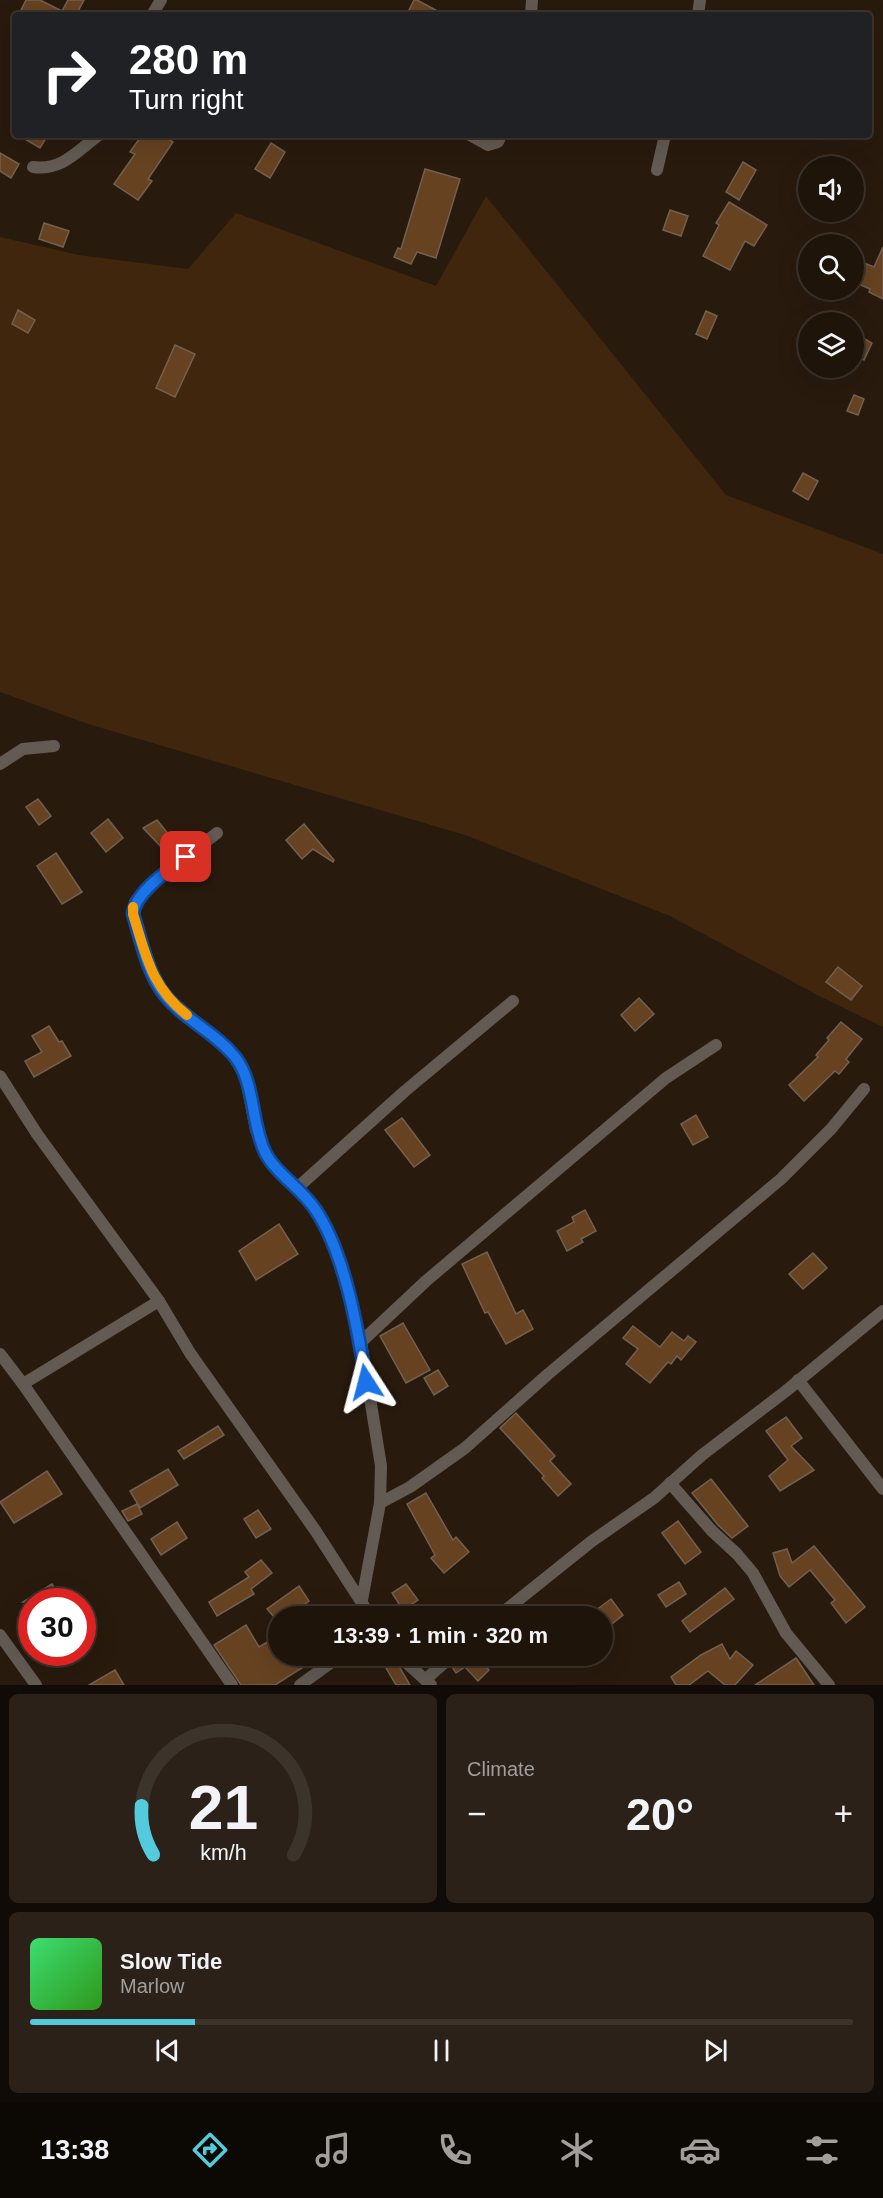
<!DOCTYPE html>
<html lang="en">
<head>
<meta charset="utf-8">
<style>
  body { margin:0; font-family:Helvetica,sans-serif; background:#2b2118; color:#f1f3f6; height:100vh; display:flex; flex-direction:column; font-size:22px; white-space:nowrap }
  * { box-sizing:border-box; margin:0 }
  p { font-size:20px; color:#a19e9c }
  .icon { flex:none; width:33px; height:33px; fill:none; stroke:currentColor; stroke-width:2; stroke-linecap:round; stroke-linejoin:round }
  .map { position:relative; height:1685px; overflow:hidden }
  .drawer { display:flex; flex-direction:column; gap:9px; padding:9px; background:#100b06; flex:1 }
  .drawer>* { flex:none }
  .top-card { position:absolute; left:12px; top:12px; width:860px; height:126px; border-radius:6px; box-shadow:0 6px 24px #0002,0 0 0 2px #3c332b; background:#202124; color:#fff; overflow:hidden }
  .controls { position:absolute; left:798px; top:156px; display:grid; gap:12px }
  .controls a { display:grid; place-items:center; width:66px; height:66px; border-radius:50%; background:#1e140a; box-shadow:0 6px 24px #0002,0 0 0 2px #3c332b; font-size:30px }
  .speed { position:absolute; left:18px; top:1588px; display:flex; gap:12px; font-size:30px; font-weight:700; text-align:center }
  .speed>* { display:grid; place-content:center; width:78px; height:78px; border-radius:50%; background:#1e140a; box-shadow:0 6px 24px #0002,0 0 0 2px #3c332b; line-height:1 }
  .speed .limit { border:9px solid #d22; background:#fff; color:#111 }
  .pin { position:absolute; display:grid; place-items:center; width:51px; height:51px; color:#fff; margin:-26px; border-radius:12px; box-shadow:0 3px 9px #0006 }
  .me { position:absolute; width:66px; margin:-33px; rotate:351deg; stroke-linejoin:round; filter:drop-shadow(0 0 4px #0008) }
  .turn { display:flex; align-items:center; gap:21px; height:126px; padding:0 18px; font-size:27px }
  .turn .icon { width:78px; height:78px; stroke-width:2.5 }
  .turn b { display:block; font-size:42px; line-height:51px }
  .big { font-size:45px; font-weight:800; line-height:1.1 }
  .drawer .tile { flex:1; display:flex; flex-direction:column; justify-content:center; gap:9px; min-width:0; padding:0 21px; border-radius:9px; background:#2b2118 }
  .drawer .dial { align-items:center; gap:0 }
  .dial svg { height:156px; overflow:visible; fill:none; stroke:#3c332b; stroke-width:7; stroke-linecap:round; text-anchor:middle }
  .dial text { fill:#f1f3f6; stroke:none }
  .song { display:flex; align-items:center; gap:18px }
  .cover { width:72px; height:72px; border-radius:9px; background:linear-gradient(135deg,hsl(140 70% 55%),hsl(110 70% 35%)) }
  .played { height:6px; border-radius:3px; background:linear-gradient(90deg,#53cbdc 20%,#3c332b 20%) }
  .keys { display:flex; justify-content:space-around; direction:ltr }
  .heat { display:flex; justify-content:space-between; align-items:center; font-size:33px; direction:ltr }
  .drawer .tiles { flex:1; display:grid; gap:9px; grid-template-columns:1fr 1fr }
  .tile:last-child { grid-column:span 2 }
  .trip { position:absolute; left:268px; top:1606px; width:345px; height:60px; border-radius:30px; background:#1e140a; box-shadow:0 6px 24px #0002,0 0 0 2px #3c332b; font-weight:800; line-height:60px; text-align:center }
  .dock { display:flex; height:96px; justify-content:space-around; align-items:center; background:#0c0804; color:#a19e9c }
  .dock .icon { width:42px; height:42px }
  .dock .current { color:#53cbdc }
  .dock b { font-size:27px; color:#f1f3f6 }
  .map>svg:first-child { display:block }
</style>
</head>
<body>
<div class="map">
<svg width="883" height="1685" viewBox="0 0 883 1685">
  <rect width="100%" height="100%" fill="#281a0d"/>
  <!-- green -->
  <path fill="#3f260d" d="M486 196 726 495 883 554V1027L821 997 670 916 465 835 88 724 0 692V237L79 255 188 269 236 213 436 286Z"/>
  <!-- building -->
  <g fill="#664221" stroke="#726051" stroke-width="1.5">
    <path d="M26 0H40L62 11 68 0H84L76 15H31L21 10Z"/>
    <path d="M414 0H417L445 15H413L408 12Z"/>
    <path d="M18 135H48L40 148Z"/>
    <path d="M142 135H163L173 142 148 179 152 181 138 200 114 184 135 154 130 152Z"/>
    <path d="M271 143 285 152 270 178 255 169Z"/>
    <path d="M0 153 19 164 11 178 0 171Z"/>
    <path d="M743 162 756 170 739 200 726 192Z"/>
    <path d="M425 169 460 179 436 258 417 252 411 264 394 257 398 248 401 249Z"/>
    <path d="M729 202 767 225 754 246 745 241 730 270 703 256 719 225 716 223Z"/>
    <path d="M670 210 688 216 681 236 663 230Z"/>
    <path d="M44 223 69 231 63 247 39 239Z"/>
    <path d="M883 247V299L869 292 870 289 854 282V259L874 267Z"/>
    <path d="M18 310 35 320 28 333 12 324Z"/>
    <path d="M706 311 717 316 707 339 696 334Z"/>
    <path d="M854 333 872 343 864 360 854 355Z"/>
    <path d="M175 345 195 354 175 397 156 388Z"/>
    <path d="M854 395 864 399 858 415 847 411Z"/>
    <path d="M803 473 818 481 808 500 793 491Z"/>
    <path d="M38 799 51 816 39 825 26 807Z"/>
    <path d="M108 819 123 838 106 852 91 833Z"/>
    <path d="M157 820 178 846 166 852 143 828Z"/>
    <path d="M304 824 334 860 333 862 313 849 302 859 286 840Z"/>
    <path d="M56 853 82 892 62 904 37 866Z"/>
    <path d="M838 967 862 986 851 1000 826 982Z"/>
    <path d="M639 998 654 1014 635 1031 621 1015Z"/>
    <path d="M841 1022 862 1039 846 1059 849 1062 839 1074 835 1071 804 1101 789 1085 818 1057 816 1055 829 1040 827 1038Z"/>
    <path d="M49 1026 59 1042 62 1041 71 1056 34 1077 25 1061 42 1052 32 1036Z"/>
    <path d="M696 1115 708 1137 693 1145 681 1124Z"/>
    <path d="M402 1118 430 1155 414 1167 385 1130Z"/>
    <path d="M585 1210 596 1231 581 1239 583 1242 567 1251 557 1231 574 1222 572 1217Z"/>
    <path d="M279 1224 298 1254 256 1280 239 1251Z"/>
    <path d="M487 1252 516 1314 523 1310 533 1329 506 1344 488 1312 485 1313 462 1264Z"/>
    <path d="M813 1253 827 1268 803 1289 789 1274Z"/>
    <path d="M403 1323 430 1370 406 1383 380 1336Z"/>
    <path d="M633 1326 660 1347 672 1332 684 1341 688 1336 696 1342 681 1360 677 1356 671 1364 668 1362 650 1383 626 1364 638 1349 623 1338Z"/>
    <path d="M438 1370 448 1386 434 1395 424 1378Z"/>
    <path d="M516 1413 555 1456 550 1461 571 1484 558 1496 542 1478 544 1476 500 1428Z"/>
    <path d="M786 1417 802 1438 791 1446 814 1470 780 1491 769 1476 788 1460 766 1431Z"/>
    <path d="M218 1426 224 1435 184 1459 178 1451Z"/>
    <path d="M168 1469 178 1485 140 1508 130 1491Z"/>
    <path d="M47 1471 62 1494 14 1523 0 1502Z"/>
    <path d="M711 1479 748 1526 732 1538 718 1525 692 1493Z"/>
    <path d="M426 1493 453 1540 456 1537 469 1552 444 1573 431 1558 435 1555 407 1504Z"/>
    <path d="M137 1504 142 1514 128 1521 122 1511Z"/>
    <path d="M258 1510 271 1529 256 1538 244 1519Z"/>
    <path d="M678 1521 701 1552 685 1564 662 1533Z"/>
    <path d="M177 1522 187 1538 161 1555 151 1539Z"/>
    <path d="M814 1546 865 1607 846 1623 831 1603 835 1600 810 1570 789 1587 780 1576 773 1553 787 1549 792 1563Z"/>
    <path d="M261 1560 272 1573 251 1589 254 1594 217 1616 209 1602 249 1577 245 1572Z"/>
    <path d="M679 1582 686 1594 666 1607 658 1595Z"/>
    <path d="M52 1584 63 1602H23Z"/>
    <path d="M406 1584 418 1600 403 1610 392 1593Z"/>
    <path d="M299 1586 309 1601 287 1617H274L267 1609Z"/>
    <path d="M725 1588 734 1599 690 1632 682 1621Z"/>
    <path d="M611 1599 623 1615 603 1631V1617H587Z"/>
    <path d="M246 1625 259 1647 279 1635V1656H299L305 1666 275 1685H241L214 1645Z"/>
    <path d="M722 1644 730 1659 736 1651 753 1665 735 1685H725L708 1671 689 1685H676L671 1677 701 1655Z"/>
    <path d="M460 1656H480L477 1658 489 1670 478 1681 465 1667 456 1673 452 1667 458 1662Z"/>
    <path d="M796 1658 814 1685H755Z"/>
    <path d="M394 1663 400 1668 410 1685H396L386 1668Z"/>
    <path d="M115 1670 124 1685H89Z"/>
  </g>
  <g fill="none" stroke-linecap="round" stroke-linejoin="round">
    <!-- minor -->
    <g stroke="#625a53" stroke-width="12">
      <path d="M152 15 161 0"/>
      <path d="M531 15 532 0"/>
      <path d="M698 15 700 0"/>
      <path d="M470 135 488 145 498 142 501 135"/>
      <path d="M33 167C62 171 77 151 99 135"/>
      <path d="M657 170 665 135"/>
      <path d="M0 764 23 749 54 746"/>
      <path d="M217 833 155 881 135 902 133 914 154 978 164 995 220 1042 236 1059 246 1079 256 1130 266 1154 273 1166 309 1200 324 1222 335 1245 361 1342 381 1466 380 1503 362 1600"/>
      <path d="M0 1076 37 1134 159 1301 190 1353 315 1530 371 1617"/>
      <path d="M297 1188 405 1091 513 1001"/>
      <path d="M159 1301 23 1384 232 1685"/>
      <path d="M361 1342 426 1281 666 1078 716 1045"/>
      <path d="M0 1354 23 1384"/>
      <path d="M798 1380 883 1489"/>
      <path d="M670 1483 712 1531 737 1554 753 1573 786 1633 829 1685"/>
      <path d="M380 1503 410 1487 465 1448 547 1375 781 1179 831 1129 864 1089"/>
      <path d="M497 1617 592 1541 654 1498 702 1455 786 1391 883 1311"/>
      <path d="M0 1635 36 1685"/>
      <path d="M399 1656 431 1685"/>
      <path d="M426 1679 452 1656"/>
      <path d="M300 1685 340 1656"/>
    </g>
  </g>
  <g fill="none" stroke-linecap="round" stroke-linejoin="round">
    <defs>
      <path id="route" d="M186 857C169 870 135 892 133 914 141 940 147 972 164 994 183 1019 215 1032 235 1057 255 1082 251 1123 265 1152 275 1173 301 1188 315 1209 345 1253 358 1330 366 1382"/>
    </defs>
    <!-- route casing -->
    <use href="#route" stroke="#114b97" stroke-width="15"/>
    <!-- route -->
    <use href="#route" stroke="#1a73e8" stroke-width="10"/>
    <!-- slow -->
    <path stroke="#f59e0b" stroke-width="10" d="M133 907V914C146 955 151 987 187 1015"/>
  </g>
</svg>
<div class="controls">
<a><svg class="icon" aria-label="sound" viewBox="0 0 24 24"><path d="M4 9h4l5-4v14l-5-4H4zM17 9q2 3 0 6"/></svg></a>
<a><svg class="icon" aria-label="search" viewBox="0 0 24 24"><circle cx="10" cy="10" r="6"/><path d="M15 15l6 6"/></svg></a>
<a><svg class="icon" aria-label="layers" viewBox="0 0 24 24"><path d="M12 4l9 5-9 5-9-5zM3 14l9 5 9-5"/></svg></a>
</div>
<div class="speed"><div class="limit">30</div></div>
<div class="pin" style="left:186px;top:857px;background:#d93025"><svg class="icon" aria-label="arrive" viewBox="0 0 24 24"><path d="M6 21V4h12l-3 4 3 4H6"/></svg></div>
<svg class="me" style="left:366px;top:1382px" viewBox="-20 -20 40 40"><path d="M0-17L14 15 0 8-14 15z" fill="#1a73e8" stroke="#fff" stroke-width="4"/></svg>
<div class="trip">13:39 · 1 min · 320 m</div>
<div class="top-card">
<div class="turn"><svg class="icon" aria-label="right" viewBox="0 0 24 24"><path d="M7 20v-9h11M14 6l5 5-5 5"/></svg><div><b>280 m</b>Turn right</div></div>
</div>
</div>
<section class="drawer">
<div class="tiles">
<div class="tile dial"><svg viewBox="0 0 100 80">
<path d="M14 69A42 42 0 1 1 86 69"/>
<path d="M14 69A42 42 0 0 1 8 44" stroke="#53cbdc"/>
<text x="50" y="56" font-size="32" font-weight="700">21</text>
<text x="50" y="72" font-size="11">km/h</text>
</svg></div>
<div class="tile"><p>Climate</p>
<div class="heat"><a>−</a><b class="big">20°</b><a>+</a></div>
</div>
<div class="tile">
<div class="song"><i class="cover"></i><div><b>Slow Tide</b><p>Marlow</p></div></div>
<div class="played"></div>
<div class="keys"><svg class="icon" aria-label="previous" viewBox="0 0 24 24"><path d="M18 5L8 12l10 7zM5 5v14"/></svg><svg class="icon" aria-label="pause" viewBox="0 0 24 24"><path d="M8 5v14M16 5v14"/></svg><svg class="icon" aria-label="next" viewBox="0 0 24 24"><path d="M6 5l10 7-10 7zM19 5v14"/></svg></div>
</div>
</div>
</section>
<nav class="dock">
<b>13:38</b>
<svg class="icon current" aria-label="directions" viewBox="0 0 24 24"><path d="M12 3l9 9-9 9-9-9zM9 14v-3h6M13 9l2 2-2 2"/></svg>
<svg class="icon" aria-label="music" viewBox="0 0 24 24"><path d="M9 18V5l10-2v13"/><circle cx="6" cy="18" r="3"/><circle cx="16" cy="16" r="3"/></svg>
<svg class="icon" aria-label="phone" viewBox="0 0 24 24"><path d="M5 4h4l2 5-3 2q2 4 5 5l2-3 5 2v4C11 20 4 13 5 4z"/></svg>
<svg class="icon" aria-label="climate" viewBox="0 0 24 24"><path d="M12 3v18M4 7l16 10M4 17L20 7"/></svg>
<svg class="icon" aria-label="car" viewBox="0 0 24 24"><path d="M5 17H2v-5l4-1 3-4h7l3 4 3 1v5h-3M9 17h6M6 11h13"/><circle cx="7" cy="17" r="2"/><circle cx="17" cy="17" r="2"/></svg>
<svg class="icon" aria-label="filters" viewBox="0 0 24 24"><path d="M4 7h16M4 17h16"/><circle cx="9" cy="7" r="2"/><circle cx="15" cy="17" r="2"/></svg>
</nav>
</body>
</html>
